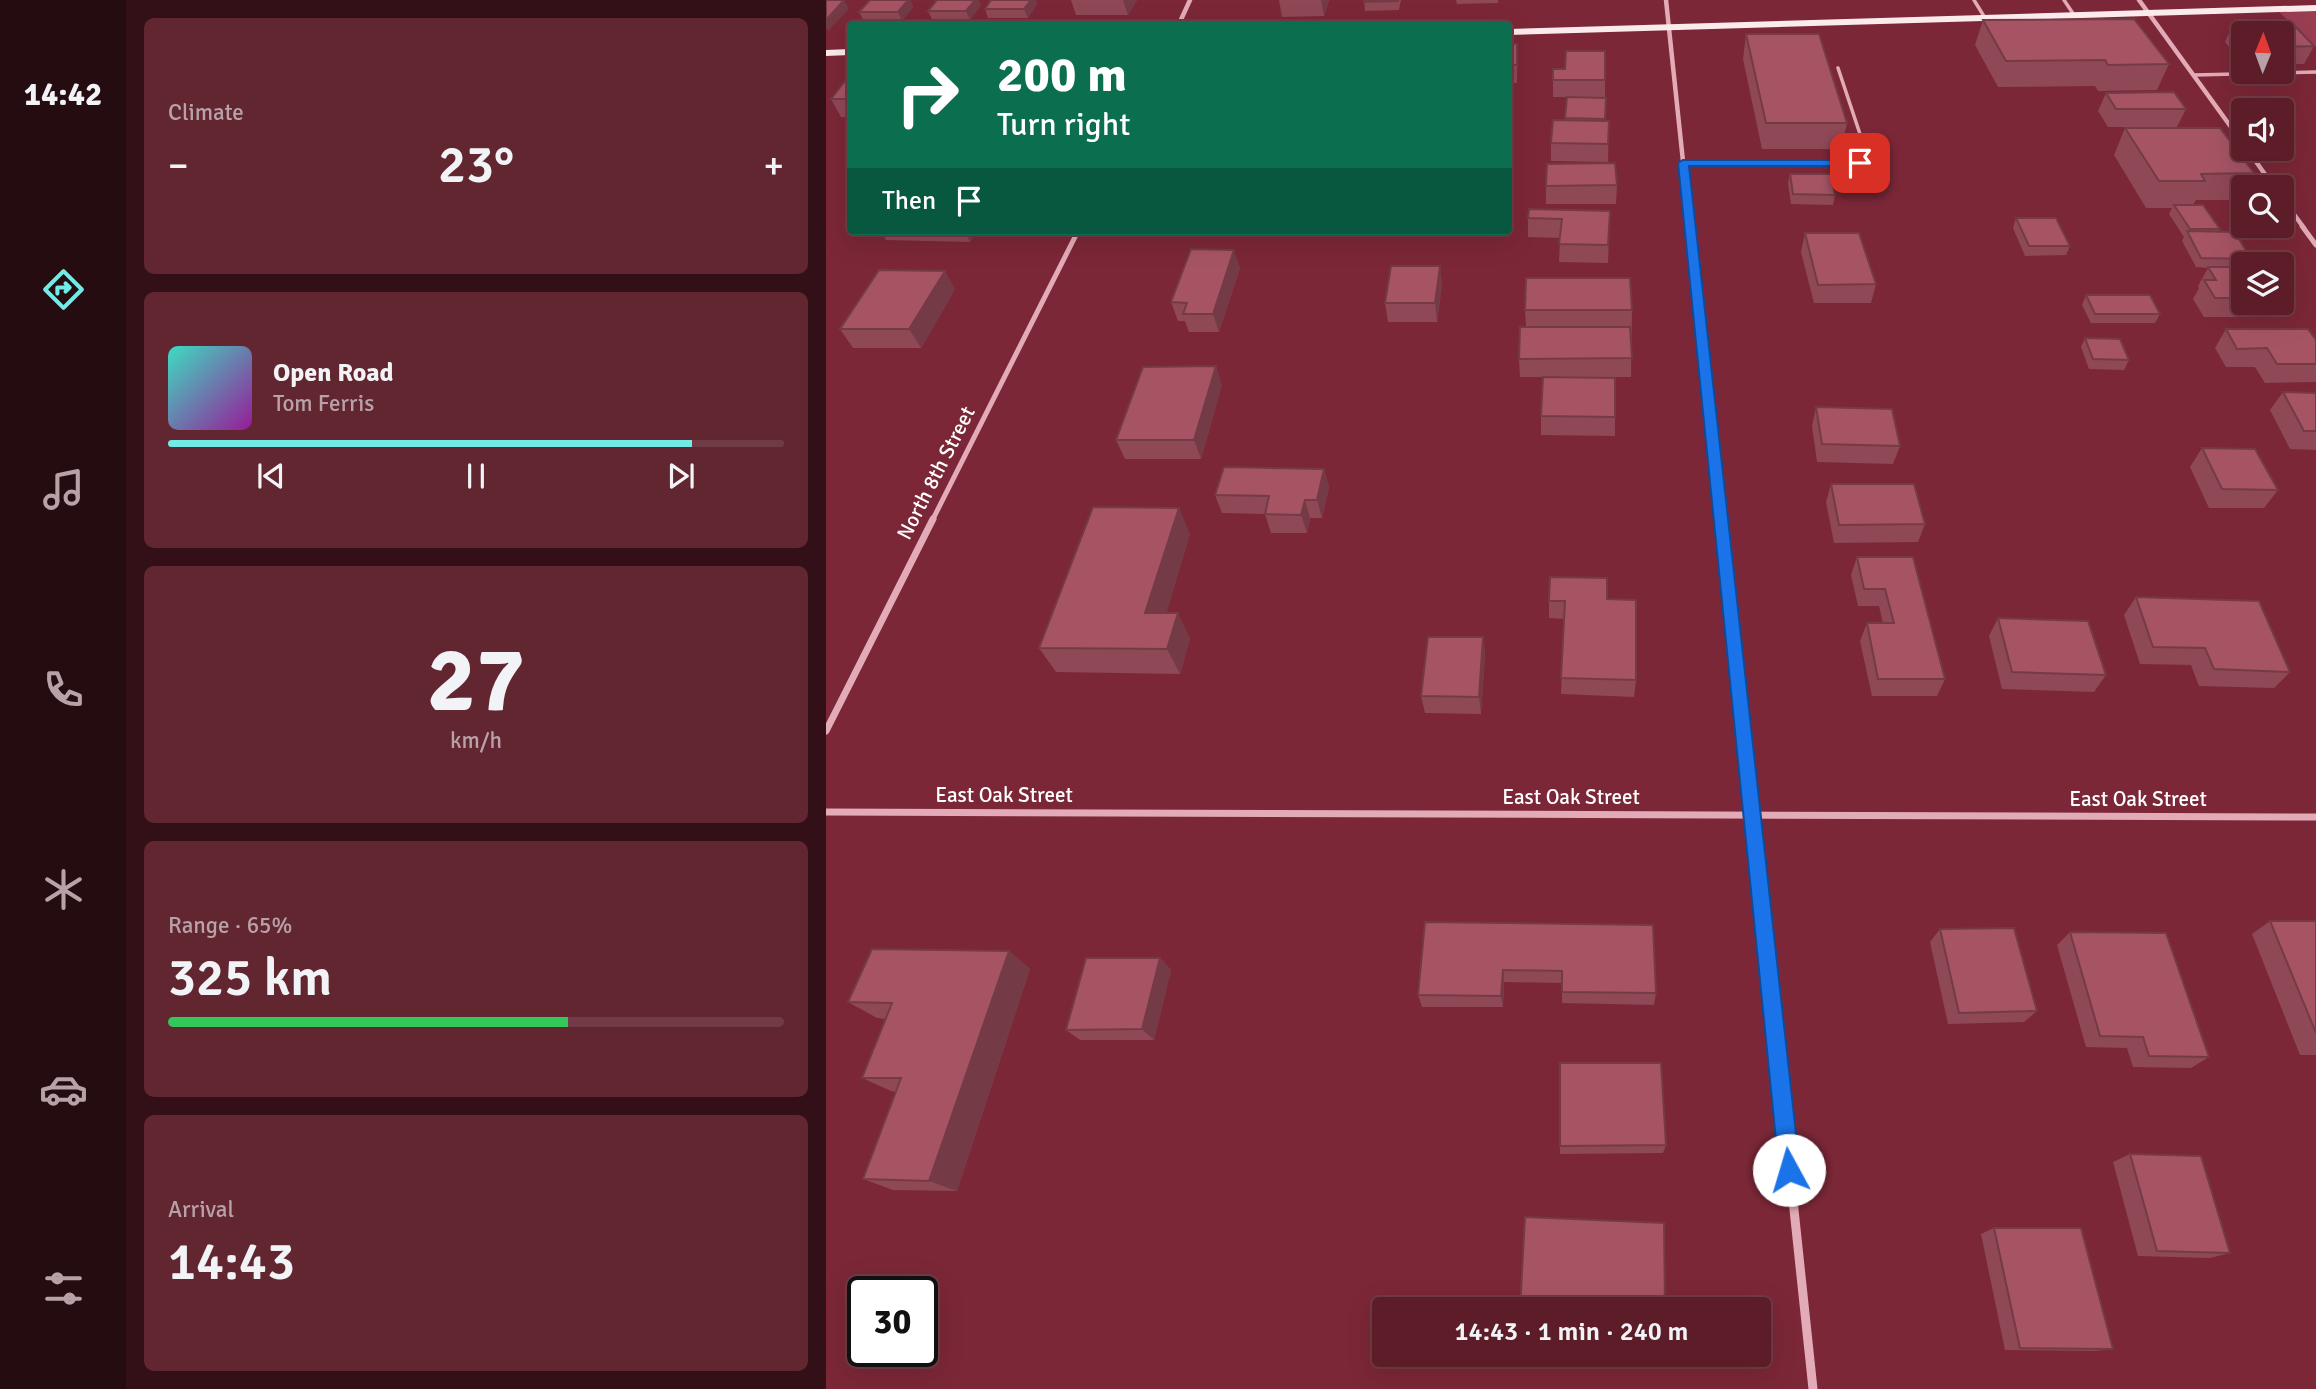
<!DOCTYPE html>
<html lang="en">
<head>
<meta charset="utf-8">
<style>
  body { margin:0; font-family:Signika,sans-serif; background:#622631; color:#f1f3f6; height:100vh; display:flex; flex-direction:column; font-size:26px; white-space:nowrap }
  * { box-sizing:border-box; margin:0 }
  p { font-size:23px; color:#b8a2a8 }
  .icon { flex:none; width:38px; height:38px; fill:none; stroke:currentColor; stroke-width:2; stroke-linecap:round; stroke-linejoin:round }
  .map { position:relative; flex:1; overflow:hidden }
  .drawer { display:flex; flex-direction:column; gap:18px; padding:18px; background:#331017; width:700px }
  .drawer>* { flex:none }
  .banner { position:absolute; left:21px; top:21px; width:665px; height:214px; border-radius:7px; box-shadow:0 7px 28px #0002,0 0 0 2px #713b46; background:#0b6e4f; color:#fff; overflow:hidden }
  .needle { width:46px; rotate:1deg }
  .controls { position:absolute; left:1405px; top:21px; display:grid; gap:14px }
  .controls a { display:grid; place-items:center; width:63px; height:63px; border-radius:7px; background:#5c1d29; box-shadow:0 7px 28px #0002,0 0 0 2px #713b46; font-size:35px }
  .speed { position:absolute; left:21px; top:1276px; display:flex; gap:14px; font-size:35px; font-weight:700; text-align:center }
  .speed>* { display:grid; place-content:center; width:91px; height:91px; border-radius:50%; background:#5c1d29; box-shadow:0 7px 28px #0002,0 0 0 2px #713b46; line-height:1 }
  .speed .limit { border:4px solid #111; border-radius:10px; background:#fff; color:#111 }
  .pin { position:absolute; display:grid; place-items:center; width:60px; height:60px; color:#fff; margin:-30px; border-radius:14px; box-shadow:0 4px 10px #0006 }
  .me { position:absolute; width:77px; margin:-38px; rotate:354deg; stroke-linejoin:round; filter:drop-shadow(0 0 5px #0008) }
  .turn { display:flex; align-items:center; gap:24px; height:147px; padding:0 35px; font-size:32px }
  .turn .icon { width:91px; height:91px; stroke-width:2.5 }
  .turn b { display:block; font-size:49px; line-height:60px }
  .then { display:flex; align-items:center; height:66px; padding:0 35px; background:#0003; gap:14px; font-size:26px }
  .big { font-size:52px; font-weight:600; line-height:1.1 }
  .drawer .widget { flex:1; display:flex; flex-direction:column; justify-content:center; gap:10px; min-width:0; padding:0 24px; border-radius:10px; background:#622631 }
  .drawer .dial { align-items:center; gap:0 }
  .dial b { font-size:91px; line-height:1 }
  .song { display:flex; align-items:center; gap:21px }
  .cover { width:84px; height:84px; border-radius:10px; background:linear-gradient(135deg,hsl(170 70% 55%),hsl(300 70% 35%)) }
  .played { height:7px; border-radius:4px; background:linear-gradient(90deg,#72ebe6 85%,#713b46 85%) }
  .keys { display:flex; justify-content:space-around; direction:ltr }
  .heat { display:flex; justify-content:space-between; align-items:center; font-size:38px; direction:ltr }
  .charge { height:10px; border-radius:5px; background:linear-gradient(90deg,#34c759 65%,#713b46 0) }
  .trip { position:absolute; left:546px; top:1297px; width:399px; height:70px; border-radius:7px; background:#5c1d29; box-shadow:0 7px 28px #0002,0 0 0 2px #713b46; font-weight:600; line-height:70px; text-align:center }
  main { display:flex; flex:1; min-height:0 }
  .tab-bar { display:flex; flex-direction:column; width:126px; justify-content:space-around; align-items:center; background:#250c10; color:#b8a2a8 }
  .tab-bar .icon { width:49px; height:49px }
  .tab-bar .active { color:#72ebe6 }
  .tab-bar b { font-size:32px; color:#f1f3f6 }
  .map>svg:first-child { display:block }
</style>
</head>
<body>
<main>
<nav class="tab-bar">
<b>14:42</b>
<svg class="icon active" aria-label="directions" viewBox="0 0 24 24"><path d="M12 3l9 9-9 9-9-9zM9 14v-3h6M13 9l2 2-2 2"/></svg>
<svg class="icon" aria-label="music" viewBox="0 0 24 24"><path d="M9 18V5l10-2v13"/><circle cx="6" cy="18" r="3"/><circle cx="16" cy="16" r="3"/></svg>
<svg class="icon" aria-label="phone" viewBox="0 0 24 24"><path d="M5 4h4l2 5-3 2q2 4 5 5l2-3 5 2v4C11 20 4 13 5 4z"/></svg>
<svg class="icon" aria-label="climate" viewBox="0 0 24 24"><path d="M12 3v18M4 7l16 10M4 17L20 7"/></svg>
<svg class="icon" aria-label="car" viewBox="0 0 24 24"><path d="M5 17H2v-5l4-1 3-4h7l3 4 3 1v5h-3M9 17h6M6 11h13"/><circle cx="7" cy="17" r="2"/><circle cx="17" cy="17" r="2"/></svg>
<svg class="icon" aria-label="filters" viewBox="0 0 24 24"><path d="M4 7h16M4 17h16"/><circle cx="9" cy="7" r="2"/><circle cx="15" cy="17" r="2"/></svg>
</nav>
<section class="drawer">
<div class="widget"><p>Climate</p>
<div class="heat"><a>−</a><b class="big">23°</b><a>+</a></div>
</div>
<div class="widget">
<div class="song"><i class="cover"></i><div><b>Open Road</b><p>Tom Ferris</p></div></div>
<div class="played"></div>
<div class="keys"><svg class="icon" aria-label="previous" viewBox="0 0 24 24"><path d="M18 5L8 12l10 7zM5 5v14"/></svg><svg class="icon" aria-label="pause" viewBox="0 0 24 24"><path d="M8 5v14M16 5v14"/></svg><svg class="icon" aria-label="next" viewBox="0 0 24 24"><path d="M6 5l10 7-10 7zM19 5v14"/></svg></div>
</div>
<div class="widget dial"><b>27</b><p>km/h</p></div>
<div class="widget"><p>Range · 65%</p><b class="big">325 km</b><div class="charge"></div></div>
<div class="widget"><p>Arrival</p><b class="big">14:43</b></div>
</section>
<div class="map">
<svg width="1490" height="1389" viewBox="0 0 1490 1389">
  <rect width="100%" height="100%" fill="#7b2737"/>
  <!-- green -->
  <path fill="#9a3e52" d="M1490 8V47L1450 9Z"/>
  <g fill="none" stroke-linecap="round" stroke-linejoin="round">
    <!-- service -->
    <g stroke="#e3abb7" stroke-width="3.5">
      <path d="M1148 0 1159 18"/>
      <path d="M1238 0 1248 15"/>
      <path d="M1368 75 1490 72"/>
      <path d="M857 163H1034L1038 146 1012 68"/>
    </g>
    <!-- minor-far3 -->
    <g stroke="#e3abb7" stroke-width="4.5">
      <path d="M840 0 864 228"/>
      <path d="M1313 0 1418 145"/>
      <path d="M353 24 364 0"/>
      <path d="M1421 149 1448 187"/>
      <path d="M1456 198 1478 228"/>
    </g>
    <!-- minor-far2 -->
    <g stroke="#e3abb7" stroke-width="5">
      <path d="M864 226 895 521"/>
      <path d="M1476 226 1490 245"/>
      <path d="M106 521 252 231"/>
    </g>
    <!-- minor-far1 -->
    <g stroke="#e3abb7" stroke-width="7">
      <path d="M895 519 935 900"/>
      <path d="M0 731 107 519"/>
      <path d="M0 812 1490 817"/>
    </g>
    <!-- minor -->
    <path stroke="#e3abb7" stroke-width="9" d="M935 898 987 1389"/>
    <!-- primary -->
    <g fill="#fcebed" fill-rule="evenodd">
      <path d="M1490 5V11L682 35V29Z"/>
      <path d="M24 49V55L0 56V50Z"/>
    </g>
  </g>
  <!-- wall -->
  <g fill="#8f4856">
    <path d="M44 0H84L87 7 76 21H38L33 12Z"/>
    <path d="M245 0H311L302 15H250Z"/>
    <path d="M453 0H503L498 16 456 17Z"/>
    <path d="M538 0H575L573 10 539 11Z"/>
    <path d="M630 0H672V3L631 4Z"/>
    <path d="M211 4 202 18H162L159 9Z"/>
    <path d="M155 5 144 20 106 19 102 11Z"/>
    <path d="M1157 20 1343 64 1331 90 1272 91 1269 86 1172 87 1149 45Z"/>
    <path d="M1467 24 1488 46 1478 64H1456V33H1418L1417 64 1399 42 1407 25Z"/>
    <path d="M920 34 1021 123 1015 149H936L917 59Z"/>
    <rect x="682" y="44" width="9" height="39"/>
    <path d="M727 69 779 80V120L783 121 782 162 725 161V143L739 120 741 97H727Z"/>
    <path d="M24 75V117H15L5 99Z"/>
    <path d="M1280 93 1360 109 1351 127H1282L1272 111Z"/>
    <path d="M1299 128 1428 173 1420 187H1418V192L1413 200H1370L1367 205 1394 229 1392 232 1425 259 1422 264H1418V303H1451L1442 317H1378L1367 299 1373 288 1372 286 1382 268 1370 267 1356 241 1358 237 1343 214 1346 208H1320L1288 155Z"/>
    <path d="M964 174 1009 195 1007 205 965 204 962 183Z"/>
    <path d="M791 185 790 204H720V186Z"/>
    <path d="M784 211 782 263 733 262 734 238 702 237V218Z"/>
    <path d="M1190 218 1244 246 1240 255 1199 256 1187 228Z"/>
    <path d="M55 231H151L144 242 60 240Z"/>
    <path d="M979 233 1050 284 1045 303H988L975 252Z"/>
    <path d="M614 266 616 285 611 322H562L559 303Z"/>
    <path d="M414 268 393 332H363L359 321H352L345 302Z"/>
    <path d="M129 289 95 348H27L14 329Z"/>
    <path d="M1260 295 1334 314 1329 323H1265L1256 305Z"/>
    <path d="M699 310H806L805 377H743L789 417V436L715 435V416L717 377H694L693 359 700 327Z"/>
    <path d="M1400 329 1490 340V382L1439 383 1429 367H1400L1389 348Z"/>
    <path d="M1259 338 1303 360 1298 370 1263 369 1255 347Z"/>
    <path d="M396 385 375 459H299L290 440Z"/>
    <path d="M1457 392 1490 393V450L1464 449 1444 410Z"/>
    <path d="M990 407 1074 446 1067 464 991 462 986 426Z"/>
    <path d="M1376 448 1452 490 1438 508H1383L1364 467Z"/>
    <path d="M498 469 503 487 496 518H484L481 533H445L439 514 396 513 389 495Z"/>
    <path d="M1005 484 1099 524 1092 542 1008 543 1000 502Z"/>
    <path d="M364 534 340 613 364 638 354 674 230 672 213 648Z"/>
    <path d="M1031 557H1087L1119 679 1111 696H1046L1034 641 1041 623H1057L1053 606H1032L1025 575Z"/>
    <path d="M1310 597 1464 672 1448 688 1373 686 1365 665 1314 664 1298 615Z"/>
    <path d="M781 599 810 680 808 697 735 694 738 619 723 618V601Z"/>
    <path d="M1172 618 1280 675 1268 692 1176 689 1163 636Z"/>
    <path d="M657 637 659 654 655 714 599 713 595 696Z"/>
    <path d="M1444 921H1490V1055H1474L1426 934Z"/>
    <path d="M599 922 830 993 828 1005 736 1003V983L678 982 677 1007H596L592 995Z"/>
    <path d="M1114 929 1211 1011 1198 1022 1122 1024 1104 942Z"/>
    <path d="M1244 932 1383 1057 1365 1068 1307 1067 1301 1048 1260 1047 1231 945Z"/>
    <path d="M183 951 204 969 131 1191 67 1190 37 1179 70 1092 65 1091 36 1078 60 1019 51 1018 22 1002Z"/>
    <path d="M334 958 345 970 328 1040H254L240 1030Z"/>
    <path d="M734 1063 840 1145 837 1153 734 1154Z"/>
    <path d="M1304 1154 1404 1253 1384 1258 1312 1256 1287 1162Z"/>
    <path d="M1168 1228 1287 1349 1269 1351 1179 1350 1155 1234Z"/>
  </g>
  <!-- shaded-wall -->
  <g fill="#743b46">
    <path d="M18 0 23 9 2 31 0 27V20Z"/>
    <path d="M82 0H84L87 7 76 21 72 12Z"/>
    <path d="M149 0H153L155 5 144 20 140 11Z"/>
    <path d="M205 0H210L211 4 202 18 198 9Z"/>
    <path d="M297 0H311L302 15Z"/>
    <path d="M495 0H503L498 16Z"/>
    <path d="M691 44 692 61 691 83Z"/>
    <path d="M139 231H151L144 242Z"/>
    <path d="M408 250 414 268 393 332 387 314Z"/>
    <path d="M614 266 616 285 611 322 609 303Z"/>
    <path d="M119 271 129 289 95 348 83 329Z"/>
    <path d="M390 366 396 385 375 459 368 440Z"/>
    <path d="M498 469 503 487 496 518 491 500Z"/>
    <path d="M479 500 484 518 481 533 475 515Z"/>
    <path d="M353 508 364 534 333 638 319 613Z"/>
    <path d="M352 613 364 638 354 674 341 649Z"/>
    <path d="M657 637 659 654 655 714 653 697Z"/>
    <path d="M183 951 204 969 131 1191 103 1181Z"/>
    <path d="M334 958 345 970 328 1040 316 1029Z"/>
    <path d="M677 970 678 982 677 1007 675 996Z"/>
  </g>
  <!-- building -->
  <g fill="#a65464" stroke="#743b46" stroke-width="2">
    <path d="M0 0H18L0 20Z"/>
    <path d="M44 0H82L72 12H33Z"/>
    <path d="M111 0H149L140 11H102Z"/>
    <path d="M165 0H205L198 9H159Z"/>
    <path d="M538 0H572V1L538 2Z"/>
    <path d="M1308 19 1343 64 1282 65 1279 60 1180 61 1157 20Z"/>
    <path d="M1467 24 1488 46 1456 47V33H1418V37L1407 25Z"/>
    <path d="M920 34H993L1021 123H940Z"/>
    <rect x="682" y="44" width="9" height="21"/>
    <path d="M740 51H779V80H727V69H739Z"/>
    <path d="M24 75V99H5Z"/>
    <path d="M1348 92 1360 109H1290L1280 93Z"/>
    <path d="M741 97 780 98 779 119 739 118Z"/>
    <path d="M727 120 783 121 782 144 725 143Z"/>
    <path d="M1299 128H1394L1428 173 1375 174 1379 181H1333Z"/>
    <path d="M789 163 791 185 720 186 721 164Z"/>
    <path d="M964 174H1005L1009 195 967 194Z"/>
    <path d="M1348 205H1377L1394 229H1364Z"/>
    <path d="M703 209 784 211 782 245 733 244 736 219 702 218Z"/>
    <path d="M1190 218H1230L1244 246H1203Z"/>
    <path d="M1361 231 1409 232 1425 259 1375 258Z"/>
    <path d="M979 233H1033L1050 284 992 285Z"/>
    <path d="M365 249 408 250 387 314H357L361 303 345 302Z"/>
    <path d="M565 266H614L609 303H559Z"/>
    <path d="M1382 267H1418V298H1389L1378 280H1390Z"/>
    <path d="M53 270 119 271 83 329H14Z"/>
    <path d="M700 278H804L806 310H699Z"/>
    <path d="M1260 295H1324L1334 314H1269Z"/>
    <path d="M694 327H804L806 358 693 359Z"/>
    <path d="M1400 329H1482L1490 340V364H1451L1441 348 1411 349Z"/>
    <path d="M1259 338 1294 339 1303 360 1267 359Z"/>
    <path d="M390 366 368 440H290L317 367Z"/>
    <path d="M717 377 789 378V417L715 416Z"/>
    <path d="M1457 392 1490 393V431H1478Z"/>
    <path d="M990 407 1066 409 1074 446 996 444Z"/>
    <path d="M1376 448 1429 449 1452 490 1396 489Z"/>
    <path d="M398 467 498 469 491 500H479L475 515 439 514 443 496 389 495Z"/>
    <path d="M1005 484H1088L1099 524 1013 525Z"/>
    <path d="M267 507 353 508 319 613H352L341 649 213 648Z"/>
    <path d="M1031 557H1087L1119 679H1052L1041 623H1068L1059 589H1038Z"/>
    <path d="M724 577 781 578V599L810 600V680L735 678 739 601H723Z"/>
    <path d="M1310 597 1433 601 1464 672 1388 669 1379 648 1327 647Z"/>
    <path d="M1172 618 1262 621 1280 675 1186 672Z"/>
    <path d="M602 637H657L653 697 595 696Z"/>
    <path d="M1444 921H1490V1033Z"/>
    <path d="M599 922 827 925 830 993 736 992V971L677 970 675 996 592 995Z"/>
    <path d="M1188 928 1211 1011 1133 1013 1114 929Z"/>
    <path d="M1244 932 1340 933 1383 1057 1323 1056 1317 1037 1274 1036Z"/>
    <path d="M46 949 183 951 103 1181 37 1179 75 1078H36L66 1003 22 1002Z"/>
    <path d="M260 958H334L316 1029 240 1030Z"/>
    <path d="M734 1063H835L840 1145 734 1146Z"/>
    <path d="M1304 1154 1375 1156 1404 1253 1331 1251Z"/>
    <path d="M699 1217 838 1223 839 1309H694Z"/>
    <path d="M1168 1228H1255L1287 1349 1194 1348Z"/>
  </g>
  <!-- route -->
  <path fill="#1a73e8" stroke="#114b97" stroke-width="2" d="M857 160H1034L1039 163 1034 166H863L974 1170 971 1178 963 1181 956 1178 953 1170 852 163Z"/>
  <g text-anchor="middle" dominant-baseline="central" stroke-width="7" stroke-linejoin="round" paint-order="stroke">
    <!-- street labels -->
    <g font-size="21" fill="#fff" stroke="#7b2737">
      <text transform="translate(110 473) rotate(-63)">North 8th Street</text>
      <text x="178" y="795">East Oak Street</text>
      <text x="745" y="797">East Oak Street</text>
      <text x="1312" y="799">East Oak Street</text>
    </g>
  </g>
</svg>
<div class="controls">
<a><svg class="needle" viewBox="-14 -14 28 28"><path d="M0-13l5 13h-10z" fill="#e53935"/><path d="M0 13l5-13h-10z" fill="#b8a2a8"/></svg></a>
<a><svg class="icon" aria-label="sound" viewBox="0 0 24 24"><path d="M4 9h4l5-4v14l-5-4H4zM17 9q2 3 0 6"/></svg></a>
<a><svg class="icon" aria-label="search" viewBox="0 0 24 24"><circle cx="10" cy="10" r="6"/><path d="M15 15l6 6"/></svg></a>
<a><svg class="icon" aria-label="layers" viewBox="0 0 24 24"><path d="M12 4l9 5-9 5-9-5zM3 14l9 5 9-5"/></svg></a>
</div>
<div class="speed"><div class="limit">30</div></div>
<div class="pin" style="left:1034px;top:163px;background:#d93025"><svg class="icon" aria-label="arrive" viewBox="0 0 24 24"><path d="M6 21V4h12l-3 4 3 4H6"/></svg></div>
<svg class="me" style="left:963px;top:1170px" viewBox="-20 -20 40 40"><circle r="19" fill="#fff"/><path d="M0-13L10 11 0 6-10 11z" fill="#1a73e8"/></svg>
<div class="trip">14:43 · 1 min · 240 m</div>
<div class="banner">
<div class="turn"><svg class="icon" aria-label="right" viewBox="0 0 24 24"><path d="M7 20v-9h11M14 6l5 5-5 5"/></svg><div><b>200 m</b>Turn right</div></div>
<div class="then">Then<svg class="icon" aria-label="arrive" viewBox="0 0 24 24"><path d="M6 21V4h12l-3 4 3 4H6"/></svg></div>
</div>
</div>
</main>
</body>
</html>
